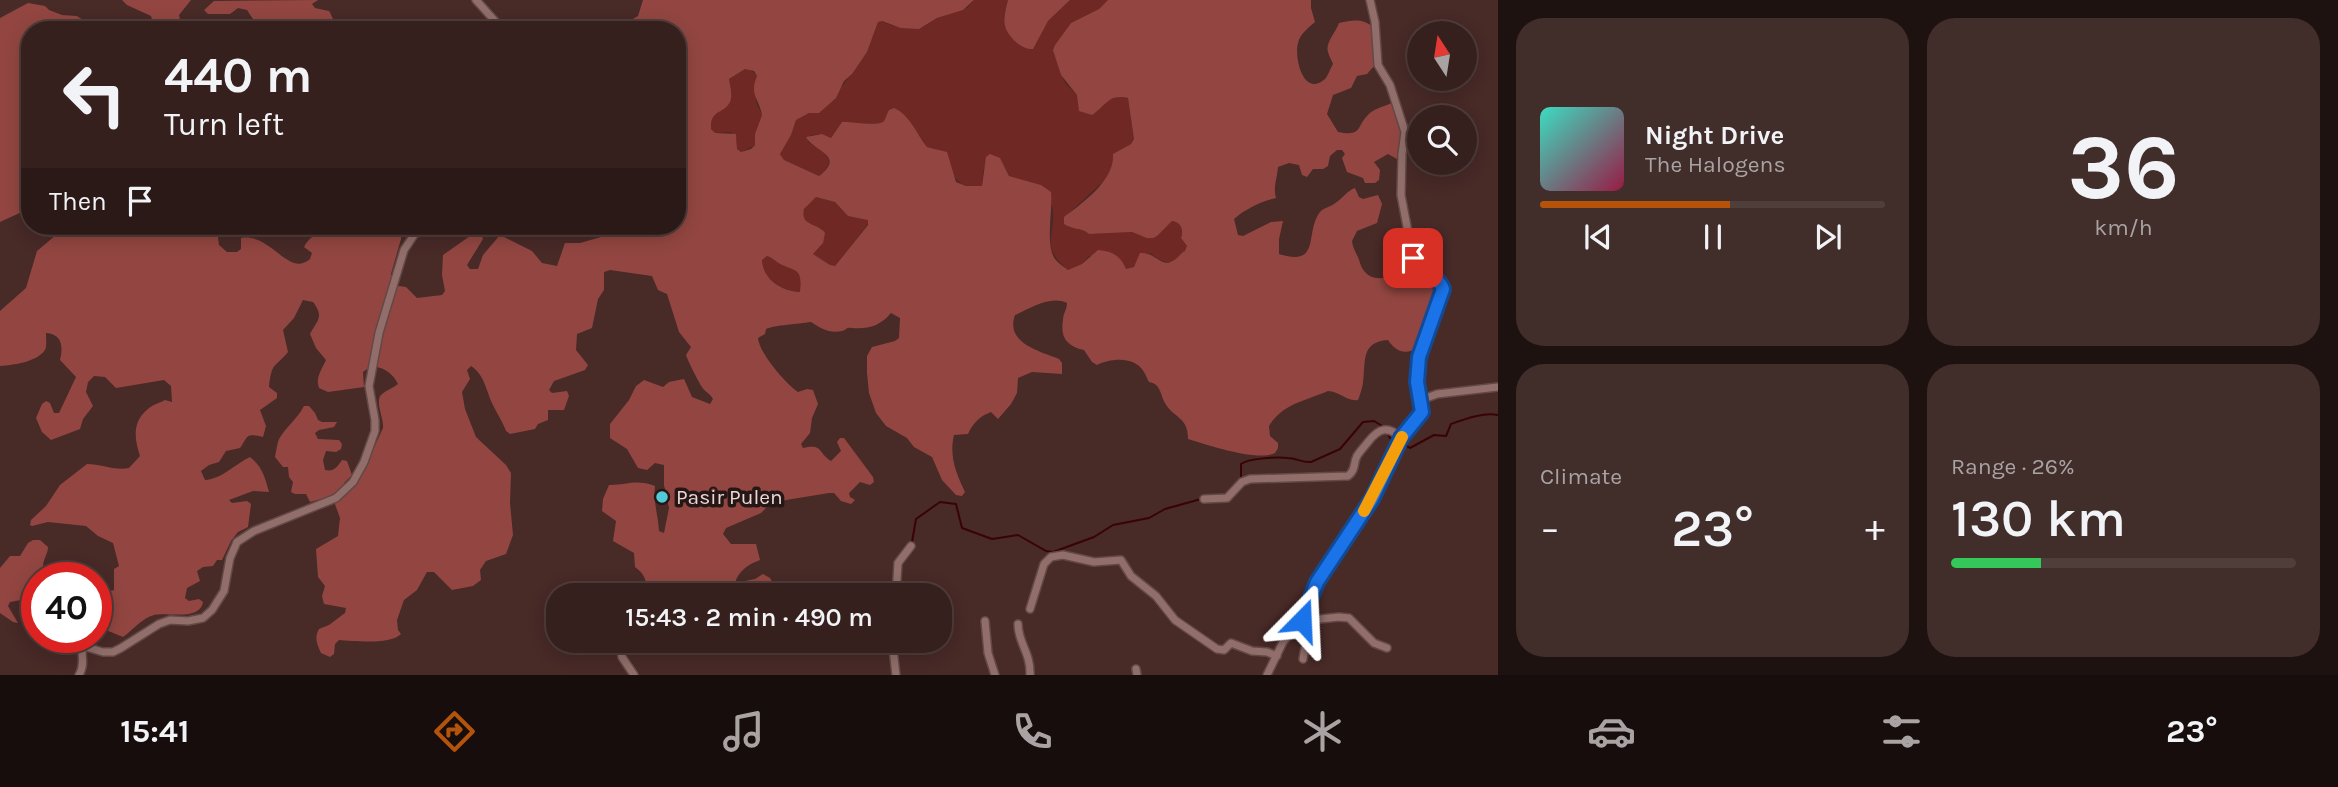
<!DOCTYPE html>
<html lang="en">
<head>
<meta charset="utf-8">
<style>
  body { margin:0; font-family:Karla,sans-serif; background:#412d2a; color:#f1f3f6; height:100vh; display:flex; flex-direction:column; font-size:26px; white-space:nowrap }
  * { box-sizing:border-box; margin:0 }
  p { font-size:23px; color:#aaa3a4 }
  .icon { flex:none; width:38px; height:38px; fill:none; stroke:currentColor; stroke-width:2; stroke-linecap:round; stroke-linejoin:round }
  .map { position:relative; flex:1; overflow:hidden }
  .drawer { display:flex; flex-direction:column; gap:18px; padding:18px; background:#1e1210; width:840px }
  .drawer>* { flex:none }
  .banner { position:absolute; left:21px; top:21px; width:665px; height:214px; border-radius:28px; box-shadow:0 4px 18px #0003,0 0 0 2px #503e3b; background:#36201d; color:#f1f3f6; overflow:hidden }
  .needle { width:46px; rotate:348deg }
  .fabs { position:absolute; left:1407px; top:21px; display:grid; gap:14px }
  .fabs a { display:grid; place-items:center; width:70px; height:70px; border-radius:50%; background:#36201d; box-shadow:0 4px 18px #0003,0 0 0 2px #503e3b; font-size:35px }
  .speed { position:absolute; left:21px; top:562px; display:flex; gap:14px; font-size:35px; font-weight:700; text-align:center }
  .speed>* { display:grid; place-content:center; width:91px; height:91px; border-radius:50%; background:#36201d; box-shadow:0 4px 18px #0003,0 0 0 2px #503e3b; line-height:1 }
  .speed .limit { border:10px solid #d22; background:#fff; color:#111 }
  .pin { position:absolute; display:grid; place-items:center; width:60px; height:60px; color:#fff; margin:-30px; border-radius:14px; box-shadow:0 4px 10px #0006 }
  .me { position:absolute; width:77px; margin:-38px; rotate:21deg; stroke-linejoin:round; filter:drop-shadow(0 0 5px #0008) }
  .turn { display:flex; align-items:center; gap:24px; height:147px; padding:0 28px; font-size:32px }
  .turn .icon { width:91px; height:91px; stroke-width:2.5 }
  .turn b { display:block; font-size:49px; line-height:60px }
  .then { display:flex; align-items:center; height:66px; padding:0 28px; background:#0003; gap:14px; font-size:26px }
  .big { font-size:52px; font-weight:600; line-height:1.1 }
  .drawer .card { flex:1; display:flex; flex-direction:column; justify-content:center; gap:10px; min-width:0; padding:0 24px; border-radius:28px; background:#412d2a }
  .drawer .dial { align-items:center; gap:0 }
  .dial b { font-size:91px; line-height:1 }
  .song { display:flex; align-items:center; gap:21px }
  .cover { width:84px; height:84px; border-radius:10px; background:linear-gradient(135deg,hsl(170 70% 55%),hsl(340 70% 35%)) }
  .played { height:7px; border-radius:4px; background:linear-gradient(90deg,#b45309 55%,#503e3b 55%) }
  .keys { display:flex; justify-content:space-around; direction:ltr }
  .heat { display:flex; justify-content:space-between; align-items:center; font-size:38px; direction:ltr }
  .charge { height:10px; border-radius:5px; background:linear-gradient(90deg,#34c759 26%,#503e3b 0) }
  .drawer .tiles { flex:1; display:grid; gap:18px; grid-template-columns:repeat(2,1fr) }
  .trip { position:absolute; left:546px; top:583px; width:406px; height:70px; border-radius:28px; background:#36201d; box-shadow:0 4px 18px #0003,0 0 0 2px #503e3b; font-weight:600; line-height:70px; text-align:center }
  .dock { display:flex; height:112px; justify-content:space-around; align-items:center; background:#160d0c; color:#aaa3a4 }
  .dock .icon { width:49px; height:49px }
  .dock .selected { color:#b45309 }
  .dock b { font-size:32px; color:#f1f3f6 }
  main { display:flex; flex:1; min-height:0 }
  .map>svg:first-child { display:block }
</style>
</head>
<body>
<main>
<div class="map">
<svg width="1498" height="675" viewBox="0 0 1498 675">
  <rect width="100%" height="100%" fill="#482a27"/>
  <!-- green -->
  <g fill="#6f2824">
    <path d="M974 0H1008L1004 17 1035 44 1048 21 1070 0H1108L1099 9 1071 23 1055 45 1054 50 1061 75 1066 84 1096 113C1104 101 1114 94 1128 98L1134 139 1131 144 1114 154V164L1107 178 1068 214V227L1080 228 1089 234 1132 232 1142 236 1160 232 1172 221C1181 222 1184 230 1181 238L1187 246C1178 267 1165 266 1150 253L1133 267 1126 269 1124 264 1089 256 1082 264 1068 270C1040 246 1055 240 1053 210 1052 202 1045 193 1041 185L1009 176 1005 167 987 162 983 172 982 186C956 193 949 167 937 149L927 147 906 116 889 110C887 113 886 118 884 121 879 127 851 121 842 122L831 138 822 134 811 135 808 142C823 151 840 159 819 176L784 160 780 154 791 135 796 120 809 113 840 89 867 52 878 22 881 21 891 25 923 27 937 18 967 8Z"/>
    <path d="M745 69H750L757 76 756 102 762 115 755 134V145L741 152 737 149V139L731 132 715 133 711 129C710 109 722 115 730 102 733 96 730 85 729 79Z"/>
    <path d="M816 197 835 202 848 216 868 219V224L835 266 830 265 813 254 823 243 822 229 807 223C797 212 808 205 816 197Z"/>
    <path d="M767 256C771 257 774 260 777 262 795 273 802 264 801 292 782 291 763 280 762 260Z"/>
  </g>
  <!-- forest -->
  <g fill="#934641" fill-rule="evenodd">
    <path d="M122 0H191L179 15 182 30H155L151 16 127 5Z"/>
    <path d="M318 0 312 4 315 8 329 11C336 22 330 23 346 24L349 30H254L253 19 247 10 238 8 230 14H208L204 10 214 1Z"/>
    <path d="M643 0H974L963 10 937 18 919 29 901 28 882 21 878 22 867 52 852 74 844 81 836 98 819 113H809L796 120 791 135 780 154 784 160 819 176C846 155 814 152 806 137L822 134 831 138 842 122C851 121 879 127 884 121 886 118 887 113 889 110L894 108C910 115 916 133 927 147L947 152 956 182 966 186H982L986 157 990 154 1000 158 1009 176 1041 185 1051 192C1053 210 1045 245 1055 259 1058 263 1064 267 1068 270L1082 264 1098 250C1112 251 1121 256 1126 269L1134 267 1140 253C1159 252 1162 274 1180 255 1187 248 1183 255 1187 246L1181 238C1184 230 1181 222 1172 221L1157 236 1153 238H1147L1132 232 1089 234C1081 227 1072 230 1064 224V217C1083 203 1115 180 1113 154L1131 144 1134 139 1128 98C1108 93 1105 107 1092 115L1079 111 1077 95 1061 75 1053 50 1055 45 1071 23 1099 9 1108 0H1311V8L1315 22C1308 28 1300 34 1298 43 1294 57 1303 98 1325 79 1328 76 1330 69 1333 64 1332 60 1329 57 1328 52 1325 43 1336 32 1339 23 1353 20 1362 18 1373 27L1375 65 1367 74 1357 76 1351 88 1333 95 1327 114 1338 132C1364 137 1355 126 1370 113 1376 108 1385 106 1392 103L1404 131 1400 145V158L1397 159 1388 154 1374 162 1380 170 1379 180 1375 183H1365L1363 178 1347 172 1342 158 1345 154 1342 150H1337L1330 156 1328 166 1323 169H1313L1307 177 1302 175 1299 165 1289 163 1278 167C1277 179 1273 187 1276 198 1262 201 1245 209 1234 219L1238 235 1243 236 1271 222 1283 221 1279 239V254C1322 267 1304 233 1320 212 1323 208 1330 207 1334 204 1342 199 1348 190 1355 188L1359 197 1363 199 1378 195 1382 204 1377 223 1357 231 1352 241C1353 250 1358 255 1360 263 1368 287 1393 278 1410 268L1433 279 1440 291 1418 346C1407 357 1395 351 1388 340 1360 342 1366 362 1363 383 1362 389 1360 395 1358 400 1347 402 1339 391 1328 391 1306 401 1283 403 1269 426L1270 436 1278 443V448L1275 453C1259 462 1207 445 1188 439 1188 416 1174 419 1165 403 1160 394 1161 384 1149 382 1147 379 1146 375 1144 372 1135 356 1111 358 1097 365L1092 362 1084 350C1067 346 1060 338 1063 320 1063 313 1067 310 1067 303 1050 295 1031 308 1015 315 1005 343 1039 351 1059 359L1062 363V374L1032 372 1018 378 1017 393 1011 404 998 419 991 412C980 416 973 423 968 434L954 435C949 456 956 473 965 492L962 496 956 495 942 480 932 457 914 447 907 438 886 426 876 413 869 393 867 373V356L872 347 895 341 899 338 900 318 891 313C880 326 869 329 852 328 846 327 848 329 842 331 830 334 820 328 811 322 798 324 775 325 766 329L765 334 758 338C759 353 786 384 798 392L807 389 813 390 818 404 812 418 810 433 801 444 803 448C823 443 818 453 831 461L841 451 837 442 840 438H844L873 477 874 482 870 485 860 482 849 493 850 497 855 500 851 504 841 501 834 493H829L786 500 768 506 761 513 726 528 723 534 731 544H756L760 560C749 564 738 571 735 583L755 579 763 574 770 578 780 595H646C647 582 646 575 635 567L634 553 613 541 616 521 602 511 603 499 609 485C629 485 636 479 655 486 653 501 658 515 659 531L664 533 669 508 664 485V465L655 463 647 470 638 468 627 449 610 438V424L629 400 636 386 644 380 663 387 669 382 684 379 692 397 710 404 713 399C710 393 705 392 702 387 698 381 688 361 686 355L691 347 679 332 667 294 658 290 652 276 610 270 604 272V290L598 299 592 328 577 334 576 350 588 365 585 370 554 381 549 390 552 393 567 391 569 396 564 410H548V420L538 424 535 429 510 434 506 431C503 422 497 414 493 405 486 391 485 375 471 366L467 370 470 379 462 392 465 409 476 437 506 465 511 473 510 503 513 535 506 554 486 561 480 570 481 580 473 586 452 590 434 572H427L417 590 404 600 397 620 398 630 401 634C390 645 355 641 339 640L335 644 334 654 330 657 321 653C317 644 314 638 319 629L329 625 345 613 346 608 324 604 322 596 325 586 318 577 316 549 338 536 340 518 332 496 310 502 306 494H295L291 492 293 482 289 477 288 467H283L275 457C276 452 277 444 279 439 286 427 297 419 304 406H309L315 413 318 420 322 422H337L334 427 319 430 315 433 318 439 339 440 342 444 341 449 336 452 326 451 323 460 325 470C334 472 337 467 342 460L347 461 352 475 344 483 347 490H350L361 476 383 428C384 418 374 400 382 394 387 390 393 388 398 384 392 371 376 361 363 372L364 387 328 392 319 388C315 378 322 369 326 360L316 348 310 334C318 319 324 317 313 302L303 300 294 318 283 330 288 352C274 369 272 361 269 387L277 393V398L260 410 266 426 263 437C245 433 249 435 240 448L226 451 219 462 209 465 201 471 205 480C222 479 235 464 250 457 262 466 265 477 269 492L253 491 229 500 232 503 247 501 251 504 248 527 238 532 231 541 222 560H217L213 566 203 567 197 571 200 581 187 588 185 598 189 601 199 599 203 602C200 621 168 612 154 615 142 618 133 630 123 637L96 626V588L104 593 114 590V569L119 566 113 543 98 536 86 526 48 522 32 526 30 525 31 520 46 506 60 485 87 464C101 464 115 471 129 468L140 456C134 438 132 421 149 408 154 404 160 403 165 400L172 402 171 386 164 380 116 388 105 377 94 376 88 382 86 392 93 406 83 419 80 429 51 440 42 432 36 418 42 404 46 401 50 403 54 413H59L76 377 60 360C63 348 63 334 46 333 46 338 47 346 45 350 37 362 13 365 0 366V311L26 288 37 251 56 235 57 226H215L217 229 219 245 227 252H237L241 249V238C272 233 288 278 310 259L312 253 304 247C308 237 318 236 321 226H386L401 234V239L391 274V285L406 287 417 298 442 295 445 291 442 275 443 255 480 229 483 239 467 265 470 269H478L483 255 500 235 532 251 542 263 557 266 565 243H580L601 237 603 226H677V30H629L627 25 629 21 638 16ZM745 69 754 71 757 76C749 95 759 98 762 115L755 134V145L751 149 741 152 737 149 736 134 715 133 711 129C710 109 723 115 730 102 733 96 730 85 729 79ZM816 197 835 202 848 216 868 220V225L835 266 830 265 813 254 823 243 825 233C818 222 800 227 804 209ZM767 256C771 257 774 260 777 262 794 273 803 265 800 292 782 291 763 280 762 260Z"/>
    <path d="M1008 0H1070L1048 21 1033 49C1026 49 1023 47 1017 43 1001 28 1003 20 1008 0Z"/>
    <path d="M28 3 45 6 49 10 62 15 77 16 86 22 106 30H30V205L24 211 0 222V18Z"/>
    <path d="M33 540H40L48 547C48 554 43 559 43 567L68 577 37 578V616C28 612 28 605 21 600L10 602 8 606 18 623 13 622 0 613V568L10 556H20L28 543Z"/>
  </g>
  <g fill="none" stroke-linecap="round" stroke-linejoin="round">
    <!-- stream -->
    <g stroke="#390304" stroke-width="2">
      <path d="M1387 432 1390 438 1397 441"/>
      <path d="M1402 443 1410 448 1434 435 1446 436 1451 424C1465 419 1483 412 1498 415"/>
      <path d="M1241 480V464C1248 458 1278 457 1288 458 1296 458 1303 463 1311 462L1340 449 1363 422 1374 421 1384 427"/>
      <path d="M912 542 916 519 940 502 956 504 962 528 992 539 1018 535 1046 551 1053 552 1094 537 1113 525 1149 518 1165 509 1201 499"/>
    </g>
    <defs>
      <g id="minor">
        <path d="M476 0 503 30"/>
        <path d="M1370 0 1375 22 1378 65 1390 85 1405 132 1402 154 1401 195 1413 258 1419 269 1438 281 1443 289C1435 327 1407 359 1421 400"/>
        <path d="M1204 499 1227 498 1242 482 1250 479 1348 476C1356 470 1353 464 1357 456 1360 451 1365 446 1368 442 1379 428 1388 425 1401 438"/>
        <path d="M896 595 898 563 911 546"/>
        <path d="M1030 609 1044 564 1051 557 1063 555 1094 562 1121 560 1131 576 1156 596 1175 620 1217 649 1224 650 1231 643 1252 651 1267 652 1277 656"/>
        <path d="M985 621 988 653 995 675"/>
        <path d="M1301 621 1339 617 1349 618 1374 643 1387 648"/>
        <path d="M1300 623 1311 640 1305 648 1303 659"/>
        <path d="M1018 624C1018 643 1031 653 1030 675"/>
        <path d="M620 640 622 657 634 675"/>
        <path d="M892 640 896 675"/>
        <path d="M1136 669 1137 675"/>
        <path d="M79 675C86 663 80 655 83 646L103 652H113L121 648 159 624 170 620 188 621 203 618 212 610 224 591 230 558 237 542 254 531 336 498 353 482 364 462 375 431V420L369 386 379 333 404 250 414 235 426 226"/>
        <path d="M1267 675 1283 642 1302 620 1317 582 1372 499 1401 438 1421 416 1423 407 1421 400 1437 394 1498 387"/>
      </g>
    </defs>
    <!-- minor casing -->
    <use href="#minor" stroke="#624846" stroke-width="10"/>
    <!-- minor -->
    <use href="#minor" stroke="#916e6a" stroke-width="7"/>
  </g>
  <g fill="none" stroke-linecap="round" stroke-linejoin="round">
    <defs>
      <path id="route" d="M1302 620 1317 582 1372 499 1401 438 1422 412 1417 382 1419 357 1443 289C1437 273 1419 276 1413 258"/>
    </defs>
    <!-- route casing -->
    <use href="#route" stroke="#114b97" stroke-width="18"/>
    <!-- route -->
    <use href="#route" stroke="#1a73e8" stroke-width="12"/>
    <!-- slow -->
    <path stroke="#f59e0b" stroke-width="12" d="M1364 511 1402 437"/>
  </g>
  <!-- markers -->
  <circle fill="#52cbd9" stroke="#251715" stroke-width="2.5" cx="662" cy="497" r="7"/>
  <g text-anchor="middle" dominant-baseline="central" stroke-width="7" stroke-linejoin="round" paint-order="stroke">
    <!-- poi labels -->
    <g font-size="21" fill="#ecd7d5" stroke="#251715" text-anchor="start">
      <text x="676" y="497">Pasir Pulen</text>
    </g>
  </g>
</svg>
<div class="fabs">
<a><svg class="needle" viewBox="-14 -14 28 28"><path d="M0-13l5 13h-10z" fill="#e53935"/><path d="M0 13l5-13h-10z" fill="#aaa3a4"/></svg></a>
<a><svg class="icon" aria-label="search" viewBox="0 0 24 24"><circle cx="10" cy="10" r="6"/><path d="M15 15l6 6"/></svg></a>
</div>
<div class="speed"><div class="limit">40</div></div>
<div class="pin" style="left:1413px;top:258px;background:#d93025"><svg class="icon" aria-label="arrive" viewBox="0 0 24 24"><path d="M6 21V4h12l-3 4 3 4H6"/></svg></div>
<svg class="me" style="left:1302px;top:620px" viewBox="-20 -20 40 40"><path d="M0-17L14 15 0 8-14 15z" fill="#1a73e8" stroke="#fff" stroke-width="4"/></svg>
<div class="trip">15:43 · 2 min · 490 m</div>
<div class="banner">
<div class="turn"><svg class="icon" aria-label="left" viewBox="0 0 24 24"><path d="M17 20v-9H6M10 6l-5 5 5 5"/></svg><div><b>440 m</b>Turn left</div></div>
<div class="then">Then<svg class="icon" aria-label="arrive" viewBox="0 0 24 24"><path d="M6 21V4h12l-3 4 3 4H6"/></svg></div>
</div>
</div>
<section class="drawer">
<div class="tiles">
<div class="card">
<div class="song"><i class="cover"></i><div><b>Night Drive</b><p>The Halogens</p></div></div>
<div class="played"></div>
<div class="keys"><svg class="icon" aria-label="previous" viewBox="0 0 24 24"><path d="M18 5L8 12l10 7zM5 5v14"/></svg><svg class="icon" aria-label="pause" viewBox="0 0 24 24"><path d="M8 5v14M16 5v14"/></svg><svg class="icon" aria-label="next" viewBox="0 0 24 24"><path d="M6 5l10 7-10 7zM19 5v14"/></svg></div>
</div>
<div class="card dial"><b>36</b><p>km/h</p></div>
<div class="card"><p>Climate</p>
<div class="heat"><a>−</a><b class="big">23°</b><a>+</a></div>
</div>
<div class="card"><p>Range · 26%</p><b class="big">130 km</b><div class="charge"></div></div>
</div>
</section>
</main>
<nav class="dock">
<b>15:41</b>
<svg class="icon selected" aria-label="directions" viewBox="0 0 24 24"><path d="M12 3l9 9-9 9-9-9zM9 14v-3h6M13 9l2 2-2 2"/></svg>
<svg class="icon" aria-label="music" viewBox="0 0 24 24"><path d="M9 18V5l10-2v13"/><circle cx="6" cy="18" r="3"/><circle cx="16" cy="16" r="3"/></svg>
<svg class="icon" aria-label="phone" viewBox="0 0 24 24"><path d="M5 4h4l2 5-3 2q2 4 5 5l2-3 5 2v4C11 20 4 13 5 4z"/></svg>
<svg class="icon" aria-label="climate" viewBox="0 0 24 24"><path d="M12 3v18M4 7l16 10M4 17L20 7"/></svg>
<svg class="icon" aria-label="car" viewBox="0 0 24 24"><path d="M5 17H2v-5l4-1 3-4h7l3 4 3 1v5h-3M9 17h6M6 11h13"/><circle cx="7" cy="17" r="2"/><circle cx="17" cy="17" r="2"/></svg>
<svg class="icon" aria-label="filters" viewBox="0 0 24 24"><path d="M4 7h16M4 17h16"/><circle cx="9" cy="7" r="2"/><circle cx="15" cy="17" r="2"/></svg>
<b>23°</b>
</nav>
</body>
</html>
